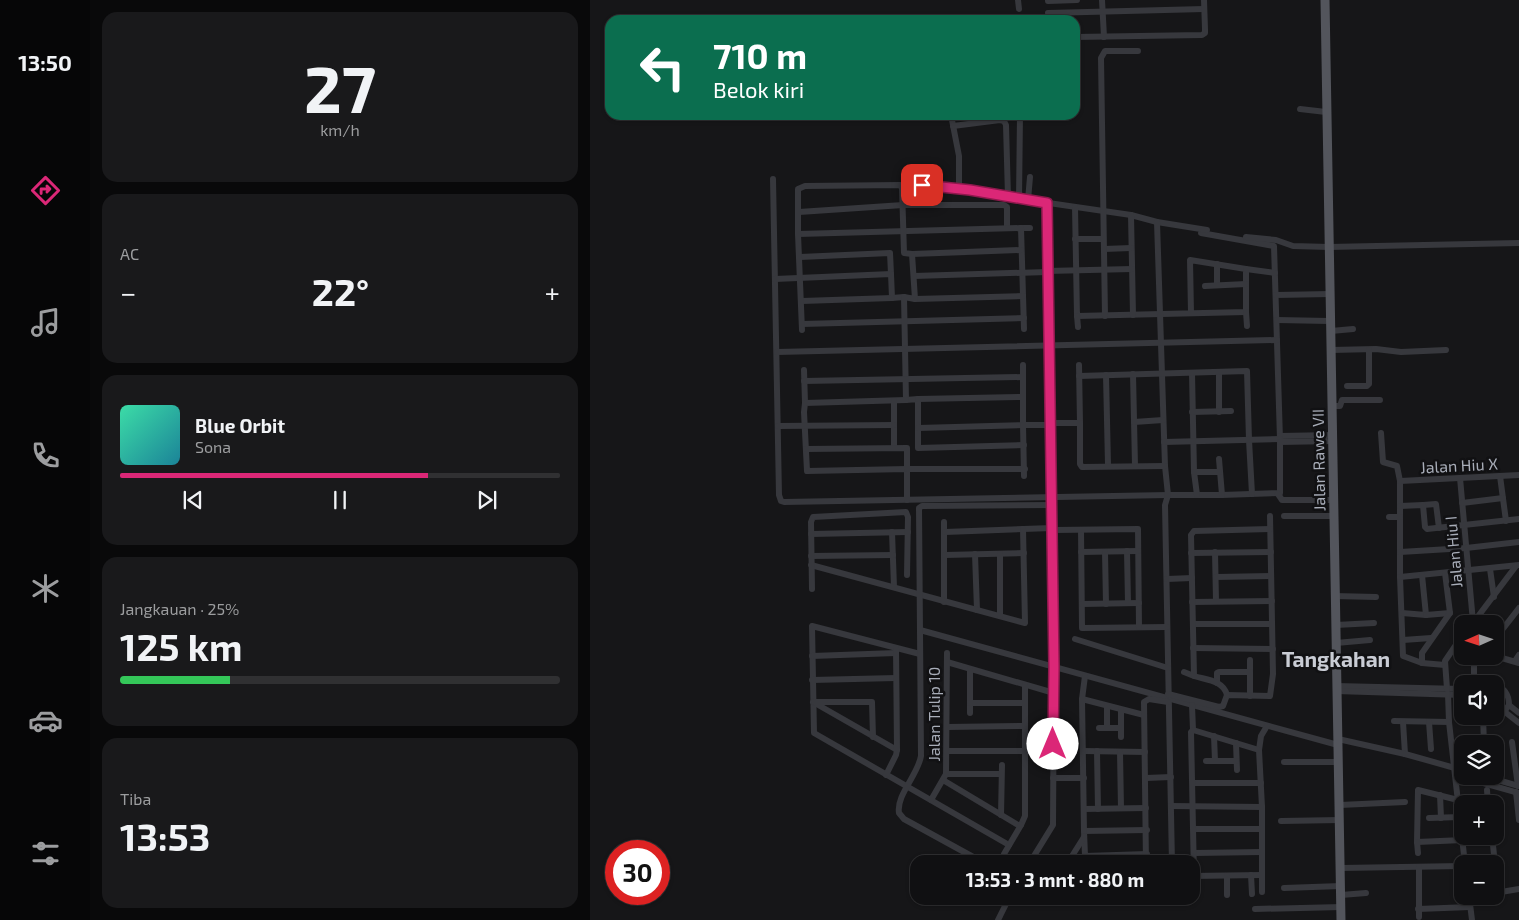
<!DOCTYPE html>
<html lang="id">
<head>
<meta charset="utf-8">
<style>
  body { margin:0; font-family:"Exo 2",sans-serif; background:#19191b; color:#f1f3f6; height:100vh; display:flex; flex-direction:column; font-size:19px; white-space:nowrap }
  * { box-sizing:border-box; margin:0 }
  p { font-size:16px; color:#9c9d9f }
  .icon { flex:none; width:28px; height:28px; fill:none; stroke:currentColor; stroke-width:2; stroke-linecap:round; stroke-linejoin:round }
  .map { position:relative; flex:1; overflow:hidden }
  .panel { display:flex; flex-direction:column; gap:12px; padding:12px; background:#09090a; width:500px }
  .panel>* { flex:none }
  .banner { position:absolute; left:15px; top:15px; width:475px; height:105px; border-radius:15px; box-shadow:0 1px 4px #0004,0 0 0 1px #303032; background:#0b6e4f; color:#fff; overflow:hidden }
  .needle { width:32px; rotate:267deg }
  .tools { position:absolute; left:864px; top:615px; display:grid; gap:10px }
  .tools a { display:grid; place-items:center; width:50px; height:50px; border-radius:10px; background:#101012; box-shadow:0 1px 4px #0004,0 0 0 1px #303032; font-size:25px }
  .speed { position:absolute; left:15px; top:840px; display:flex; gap:10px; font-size:25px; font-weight:700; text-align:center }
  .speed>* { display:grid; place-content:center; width:65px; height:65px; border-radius:50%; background:#101012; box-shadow:0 1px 4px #0004,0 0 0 1px #303032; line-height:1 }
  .speed .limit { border:8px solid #d22; background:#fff; color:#111 }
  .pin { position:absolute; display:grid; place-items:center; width:42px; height:42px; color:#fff; margin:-21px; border-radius:10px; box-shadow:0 2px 8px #0006 }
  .me { position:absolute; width:55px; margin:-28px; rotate:0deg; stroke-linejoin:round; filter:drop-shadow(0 0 4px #0008) }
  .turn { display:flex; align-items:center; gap:18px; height:105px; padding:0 25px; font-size:22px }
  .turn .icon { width:65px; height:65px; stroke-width:2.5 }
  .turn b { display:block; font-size:35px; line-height:42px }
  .big { font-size:38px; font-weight:700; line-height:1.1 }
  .panel .tile { flex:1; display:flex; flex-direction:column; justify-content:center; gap:8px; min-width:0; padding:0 18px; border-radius:15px; background:#19191b }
  .panel .dial { align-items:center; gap:0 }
  .dial b { font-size:65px; line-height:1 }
  .song { display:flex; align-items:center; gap:15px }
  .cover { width:60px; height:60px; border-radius:8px; background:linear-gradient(135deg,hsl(160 70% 55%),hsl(190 70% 35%)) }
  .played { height:5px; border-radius:2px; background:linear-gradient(90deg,#db2777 70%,#303032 70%) }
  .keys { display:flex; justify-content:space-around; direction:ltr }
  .heat { display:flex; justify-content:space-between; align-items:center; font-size:28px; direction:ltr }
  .charge { height:8px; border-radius:4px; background:linear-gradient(90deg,#34c759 25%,#303032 0) }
  .trip { position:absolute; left:320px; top:855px; width:290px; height:50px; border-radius:15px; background:#101012; box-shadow:0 1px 4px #0004,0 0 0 1px #303032; font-weight:700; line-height:50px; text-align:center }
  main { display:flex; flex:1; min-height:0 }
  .tab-bar { display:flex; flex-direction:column; width:90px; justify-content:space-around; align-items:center; background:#060607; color:#9c9d9f }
  .tab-bar .icon { width:35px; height:35px }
  .tab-bar .selected { color:#db2777 }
  .tab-bar b { font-size:22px; color:#f1f3f6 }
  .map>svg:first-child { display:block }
</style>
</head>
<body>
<main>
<nav class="tab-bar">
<b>13:50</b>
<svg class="icon selected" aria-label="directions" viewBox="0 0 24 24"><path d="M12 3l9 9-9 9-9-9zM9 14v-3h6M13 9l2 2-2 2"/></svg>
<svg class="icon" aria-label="music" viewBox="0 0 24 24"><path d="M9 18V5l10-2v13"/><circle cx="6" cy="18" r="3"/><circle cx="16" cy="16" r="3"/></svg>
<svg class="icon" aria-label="phone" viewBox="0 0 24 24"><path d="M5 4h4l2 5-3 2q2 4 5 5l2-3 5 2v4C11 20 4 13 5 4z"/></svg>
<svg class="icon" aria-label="climate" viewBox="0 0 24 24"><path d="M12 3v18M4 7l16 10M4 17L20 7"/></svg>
<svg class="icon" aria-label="car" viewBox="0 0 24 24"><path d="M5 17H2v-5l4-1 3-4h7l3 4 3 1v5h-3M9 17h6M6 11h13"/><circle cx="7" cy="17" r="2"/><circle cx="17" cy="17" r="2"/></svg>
<svg class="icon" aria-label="filters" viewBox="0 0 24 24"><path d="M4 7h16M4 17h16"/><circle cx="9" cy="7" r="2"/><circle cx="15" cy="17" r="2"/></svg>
</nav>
<section class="panel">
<div class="tile dial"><b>27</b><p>km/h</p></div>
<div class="tile"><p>AC</p>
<div class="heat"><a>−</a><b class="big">22°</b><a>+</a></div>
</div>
<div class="tile">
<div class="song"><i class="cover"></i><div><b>Blue Orbit</b><p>Sona</p></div></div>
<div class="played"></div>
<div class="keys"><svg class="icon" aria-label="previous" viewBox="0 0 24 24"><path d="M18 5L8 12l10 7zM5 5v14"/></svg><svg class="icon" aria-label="pause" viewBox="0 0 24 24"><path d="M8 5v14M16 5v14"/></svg><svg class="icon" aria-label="next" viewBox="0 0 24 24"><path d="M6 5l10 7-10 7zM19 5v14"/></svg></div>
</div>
<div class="tile"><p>Jangkauan · 25%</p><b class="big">125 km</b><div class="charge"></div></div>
<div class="tile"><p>Tiba</p><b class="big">13:53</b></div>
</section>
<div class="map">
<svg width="929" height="920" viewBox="0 0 929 920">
  <rect width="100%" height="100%" fill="#161618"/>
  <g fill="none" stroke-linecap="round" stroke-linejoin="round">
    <!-- minor -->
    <g stroke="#37383d" stroke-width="6">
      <path d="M428 0 429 9"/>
      <path d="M512 0 514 37"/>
      <path d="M458 1 487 0"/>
      <path d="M458 13 614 9"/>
      <path d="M485 37 612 35 615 33V29L614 0"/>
      <path d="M710 109 736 112"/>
      <path d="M361 115 369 156V189"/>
      <path d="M363 126 410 120 414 121 416 125 418 197"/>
      <path d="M183 179 189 495 191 501 194 502 578 495H632L690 493V439L684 246 611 233"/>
      <path d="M332 185 380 190 418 197 541 215 567 222 617 230"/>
      <path d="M429 199 430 115"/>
      <path d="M438 200 440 177"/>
      <path d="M485 207 487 316 656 312V269L600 260 601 313"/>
      <path d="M209 212 313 205H414L417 207V228"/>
      <path d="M541 215 543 315"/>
      <path d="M567 222 575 466 578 495 575 505 582 864"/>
      <path d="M431 228H440"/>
      <path d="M208 234 431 228 434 329"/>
      <path d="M656 237 686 240 703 246 739 247 929 243"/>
      <path d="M485 239H513"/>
      <path d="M514 249 541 248"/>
      <path d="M322 254 431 250"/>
      <path d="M210 257 300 253 301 274"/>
      <path d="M627 264V285"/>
      <path d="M656 269 685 273"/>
      <path d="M457 271 542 269"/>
      <path d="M324 276 457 272"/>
      <path d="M185 279 301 274 302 298 314 297"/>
      <path d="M615 286 656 284"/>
      <path d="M686 295 740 294"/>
      <path d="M325 299 433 296"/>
      <path d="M212 301 302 298"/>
      <path d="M656 312 657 326"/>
      <path d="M487 316 488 327"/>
      <path d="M515 316 511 58 515 51H548"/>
      <path d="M687 320 739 321"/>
      <path d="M212 324 434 318"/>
      <path d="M212 330 208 234V189L215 186 310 185 312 188 314 253 322 254 325 299 314 297 316 400 328 399V448L434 445"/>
      <path d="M741 331 763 329"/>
      <path d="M741 350 786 349 811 352 856 350"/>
      <path d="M187 352 687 340"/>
      <path d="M489 365 490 423"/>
      <path d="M214 370 215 403"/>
      <path d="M629 372V412"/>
      <path d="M602 373 604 472 607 495"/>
      <path d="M543 374 545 466"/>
      <path d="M516 375 518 465"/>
      <path d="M489 376 657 371 659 440 662 494"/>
      <path d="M214 381 433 377"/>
      <path d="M757 386H777L779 384V350"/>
      <path d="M328 399 432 397"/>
      <path d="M316 400 215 403 214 412 217 471 317 469V500"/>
      <path d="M304 401V448"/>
      <path d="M743 406H750L752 400H790"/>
      <path d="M602 412 641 411"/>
      <path d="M544 422 573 420"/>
      <path d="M466 423H490V464L492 467 575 466"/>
      <path d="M188 426 304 425"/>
      <path d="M328 428 433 425V365"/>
      <path d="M791 433 793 462 807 466 810 481V577L813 656 832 663 855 665"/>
      <path d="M690 436 743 435"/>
      <path d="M574 442 690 439"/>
      <path d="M690 442 743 441"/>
      <path d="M216 449 317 448V469H435"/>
      <path d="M629 459 632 495"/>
      <path d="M604 472H629"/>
      <path d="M434 476 433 425H460"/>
      <path d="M910 476 916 521"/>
      <path d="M870 478 883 622"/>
      <path d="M810 481 929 475"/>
      <path d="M688 494 692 500H744"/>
      <path d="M872 503 913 498"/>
      <path d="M833 505 846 504 849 528"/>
      <path d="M810 506 833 505 835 527 837 529 929 519"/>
      <path d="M694 516H744"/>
      <path d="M799 517H810"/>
      <path d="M354 522V602"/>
      <path d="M491 530 492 628 577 627"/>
      <path d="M302 532 304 587"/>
      <path d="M355 532 462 528"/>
      <path d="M221 534 318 532"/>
      <path d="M465 537V530L548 529 549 627"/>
      <path d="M537 551 538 603"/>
      <path d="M491 552 548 551"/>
      <path d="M515 552 516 604"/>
      <path d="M625 552 626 601"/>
      <path d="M810 552 876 548 929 542"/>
      <path d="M601 553 681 552"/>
      <path d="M385 554 387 610"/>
      <path d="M355 555 434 553"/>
      <path d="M221 556 303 555"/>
      <path d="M221 565 435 623 433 529"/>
      <path d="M900 569 904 597"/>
      <path d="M626 577 681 576"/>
      <path d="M810 577 929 565"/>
      <path d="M577 579 602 578"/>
      <path d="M222 589 221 522 223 517 316 512 318 517 317 575"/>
      <path d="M744 596 786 597"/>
      <path d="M602 602 682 601"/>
      <path d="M492 604 549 603"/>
      <path d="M812 613 836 615 832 575"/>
      <path d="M836 615 860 613"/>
      <path d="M410 616V554"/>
      <path d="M883 623 926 566"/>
      <path d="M603 624H682"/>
      <path d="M746 625 784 623"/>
      <path d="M330 630 748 745"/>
      <path d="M485 639 578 668"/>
      <path d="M905 639 929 608"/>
      <path d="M813 640 841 638"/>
      <path d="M746 643 780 640"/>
      <path d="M603 648 683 649"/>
      <path d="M330 654 222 626 224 733 419 845"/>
      <path d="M222 656 306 653"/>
      <path d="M905 656 929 663"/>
      <path d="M660 660V672"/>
      <path d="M925 661 929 655"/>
      <path d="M357 662 464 693"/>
      <path d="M746 662H780"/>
      <path d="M832 663V653L860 613 855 573"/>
      <path d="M380 669V713"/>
      <path d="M594 672 604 676"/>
      <path d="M222 680 306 678"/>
      <path d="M627 683V673L629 672H660V696"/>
      <path d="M884 684V661L888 657 891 656"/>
      <path d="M746 686 872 689"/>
      <path d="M857 689 855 661 872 636"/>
      <path d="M746 691 872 695"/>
      <path d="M578 694 629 707 633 706 637 695 680 696 683 674 680 516"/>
      <path d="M858 694 859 722 875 864"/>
      <path d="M637 695C633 680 616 680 604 676L601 535 604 531 680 529"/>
      <path d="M492 699 554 715"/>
      <path d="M223 702 307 750"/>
      <path d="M224 702H282L283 737"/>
      <path d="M380 703H435"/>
      <path d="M602 705 603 730"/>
      <path d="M919 705 929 713"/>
      <path d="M517 706V728"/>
      <path d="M915 712 929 723"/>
      <path d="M893 716 894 744"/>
      <path d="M895 716 902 718 911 716 919 705C919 694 915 688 905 685"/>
      <path d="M804 721 859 722"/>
      <path d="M813 722 815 754"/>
      <path d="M839 722 841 749"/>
      <path d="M357 727 435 726"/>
      <path d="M509 728H531"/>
      <path d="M624 736 625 761"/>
      <path d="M531 737V710"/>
      <path d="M748 739 815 754 872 770"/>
      <path d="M922 742 928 786"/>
      <path d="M646 743 647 770"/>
      <path d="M669 750 671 736 677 726"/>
      <path d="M357 751H435"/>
      <path d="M494 751 555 752"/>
      <path d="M507 751 508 809"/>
      <path d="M530 752 531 808"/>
      <path d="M616 761H646"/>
      <path d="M694 762H748"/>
      <path d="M356 774H411"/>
      <path d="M296 775 306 755 307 750 306 648"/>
      <path d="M865 775 929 793"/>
      <path d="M894 776 929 786"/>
      <path d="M463 778H494"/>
      <path d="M556 778 581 777"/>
      <path d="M353 780 428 825H431L435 816V685"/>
      <path d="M603 783H671"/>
      <path d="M897 790 898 804"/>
      <path d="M926 792 929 820"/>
      <path d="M850 795 851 818"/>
      <path d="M341 800 356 774 357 653"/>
      <path d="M868 800 828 790 827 842 873 840"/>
      <path d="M750 805 815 802"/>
      <path d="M581 806 672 807"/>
      <path d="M494 809 556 808"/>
      <path d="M411 815 412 765"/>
      <path d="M839 818 870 817"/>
      <path d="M691 821 750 820"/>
      <path d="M604 829H672"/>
      <path d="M557 830 494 831 495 856 557 854"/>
      <path d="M494 831 492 699 495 676"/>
      <path d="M902 836 905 864"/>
      <path d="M827 842 828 853"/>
      <path d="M604 853 672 852"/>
      <path d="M414 854 431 825"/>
      <path d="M495 856 496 864"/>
      <path d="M396 864 314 819 309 813C306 795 328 775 331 756L329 508 332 506 461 505"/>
      <path d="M439 864 463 825 464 667 457 203"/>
      <path d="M477 864 494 837"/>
      <path d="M556 864 554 702 559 699 578 702"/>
      <path d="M751 868 872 866"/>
      <path d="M905 869 908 891 911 892 929 889"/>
      <path d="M661 875 662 894"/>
      <path d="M601 876 672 875"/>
      <path d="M604 876 601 732 603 730 669 750 672 807V892"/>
      <path d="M637 876V895"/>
      <path d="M694 888 751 886"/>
      <path d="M751 895 776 893"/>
      <path d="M582 896V898"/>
      <path d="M879 896 882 920"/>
      <path d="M665 909 752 907"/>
      <path d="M828 909 880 907"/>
      <path d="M829 917V867"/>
      <path d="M408 920 420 896"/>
    </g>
    <!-- major -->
    <path stroke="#53555c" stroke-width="9" d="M735 0 751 920"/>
  </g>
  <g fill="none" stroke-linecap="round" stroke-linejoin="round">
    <defs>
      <path id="route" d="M332 185 380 190 457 203 464 667 463 744"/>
    </defs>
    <!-- route casing -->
    <use href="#route" stroke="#8e194d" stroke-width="12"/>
    <!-- route -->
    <use href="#route" stroke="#db2777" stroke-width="9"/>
  </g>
  <g text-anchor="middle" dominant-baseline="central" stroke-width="5" stroke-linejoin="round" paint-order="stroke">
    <!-- street labels -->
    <g font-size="16" fill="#a8adb8" stroke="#111113">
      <text transform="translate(728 460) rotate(-91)">Jalan Rawe VII</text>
      <text transform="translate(869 465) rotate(-3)">Jalan Hiu X</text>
      <text transform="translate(863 552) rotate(-95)">Jalan Hiu I</text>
      <text transform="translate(343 714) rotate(-90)">Jalan Tulip 10</text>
    </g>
    <!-- district labels -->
    <g font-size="21" font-weight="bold" fill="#c9ccd4" stroke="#111113">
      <text x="746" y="658">Tangkahan</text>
    </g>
  </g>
</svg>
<div class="tools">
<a><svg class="needle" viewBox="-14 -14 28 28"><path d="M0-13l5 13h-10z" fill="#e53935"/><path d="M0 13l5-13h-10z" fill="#9c9d9f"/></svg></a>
<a><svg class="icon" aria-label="sound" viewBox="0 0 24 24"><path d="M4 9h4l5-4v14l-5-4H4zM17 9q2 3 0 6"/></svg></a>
<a><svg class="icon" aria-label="layers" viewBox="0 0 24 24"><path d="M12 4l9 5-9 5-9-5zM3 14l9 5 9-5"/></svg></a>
<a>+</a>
<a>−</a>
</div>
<div class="speed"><div class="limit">30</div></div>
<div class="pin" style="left:332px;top:185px;background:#d93025"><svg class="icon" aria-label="arrive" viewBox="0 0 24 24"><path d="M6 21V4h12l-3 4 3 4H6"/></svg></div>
<svg class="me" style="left:463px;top:744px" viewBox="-20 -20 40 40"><circle r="19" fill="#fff"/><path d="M0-13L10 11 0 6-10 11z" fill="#db2777"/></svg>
<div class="trip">13:53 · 3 mnt · 880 m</div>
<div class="banner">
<div class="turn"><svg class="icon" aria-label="left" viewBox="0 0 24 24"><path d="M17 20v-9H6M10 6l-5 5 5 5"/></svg><div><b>710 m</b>Belok kiri</div></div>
</div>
</div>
</main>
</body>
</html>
